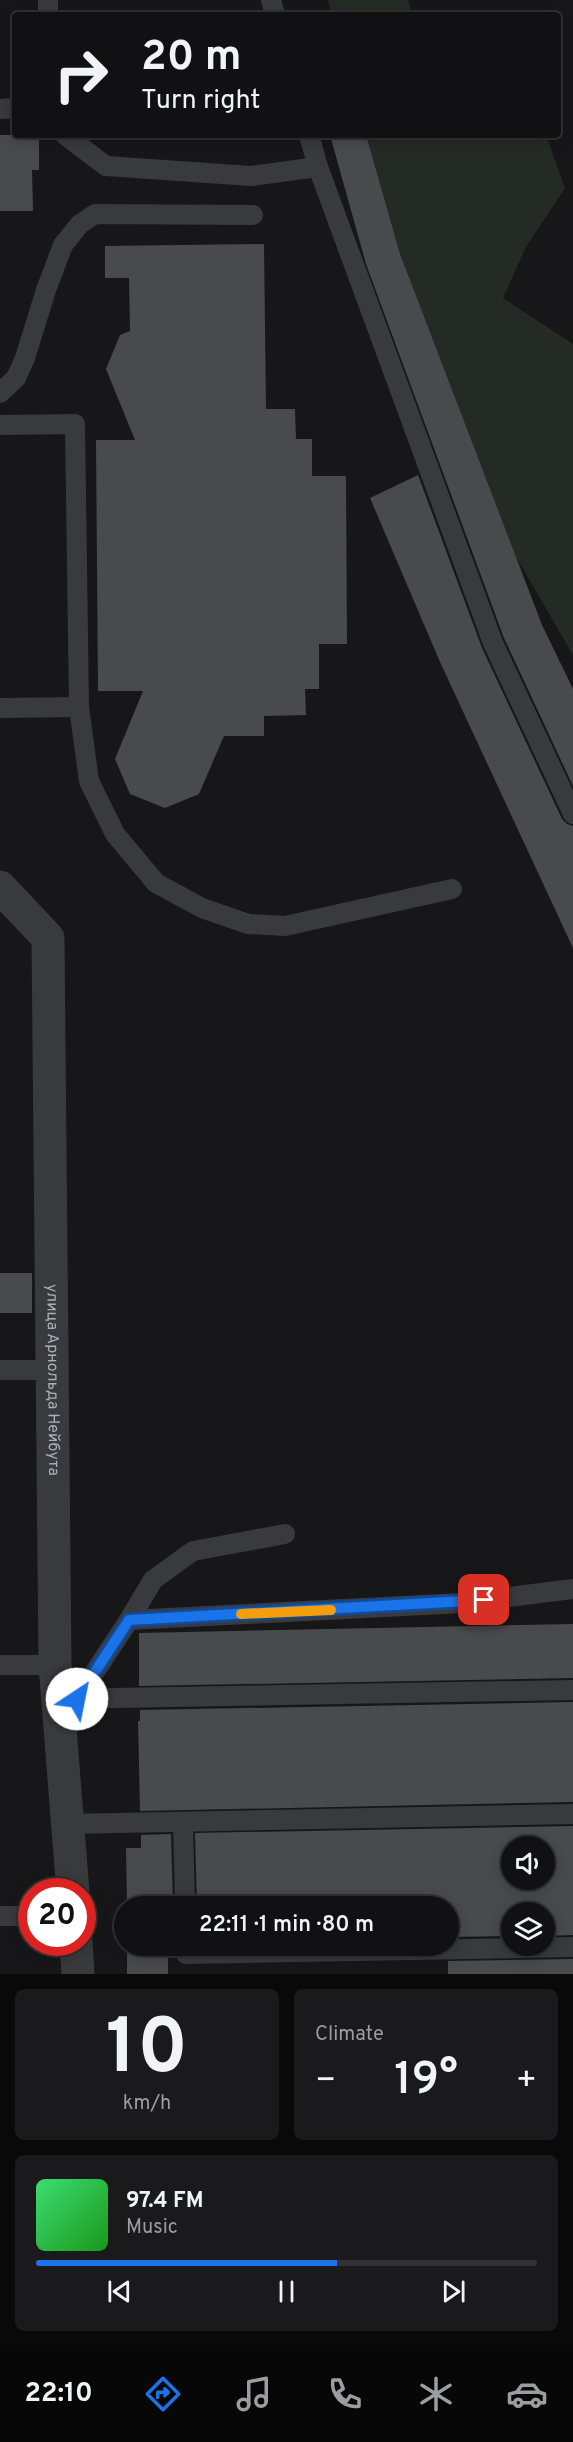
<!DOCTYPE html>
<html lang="en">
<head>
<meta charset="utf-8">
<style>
  body { margin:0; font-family:Overpass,sans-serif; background:#1a1a1c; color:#f1f3f6; height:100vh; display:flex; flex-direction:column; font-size:22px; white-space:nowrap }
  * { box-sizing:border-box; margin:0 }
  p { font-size:20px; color:#9c9da0 }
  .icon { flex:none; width:33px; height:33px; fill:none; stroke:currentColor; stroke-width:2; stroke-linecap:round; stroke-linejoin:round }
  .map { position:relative; height:1974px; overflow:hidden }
  .panel { display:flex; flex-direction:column; gap:15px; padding:15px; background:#09090a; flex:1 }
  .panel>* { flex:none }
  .banner { position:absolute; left:12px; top:12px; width:549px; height:126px; border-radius:6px; box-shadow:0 3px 15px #0003,0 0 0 2px #303133; background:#111113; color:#f1f3f6; overflow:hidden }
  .controls { position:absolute; left:501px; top:1836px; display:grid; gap:12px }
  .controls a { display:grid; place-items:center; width:54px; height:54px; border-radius:50%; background:#111113; box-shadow:0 3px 15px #0003,0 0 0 2px #303133; font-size:30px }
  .speed { position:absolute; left:18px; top:1878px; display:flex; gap:12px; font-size:30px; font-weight:700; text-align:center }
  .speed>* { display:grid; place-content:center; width:78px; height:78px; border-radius:50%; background:#111113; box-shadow:0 3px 15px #0003,0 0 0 2px #303133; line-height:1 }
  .speed .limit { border:9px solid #d22; background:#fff; color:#111 }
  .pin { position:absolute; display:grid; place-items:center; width:51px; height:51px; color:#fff; margin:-26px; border-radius:12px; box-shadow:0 3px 9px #0006 }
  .me { position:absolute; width:66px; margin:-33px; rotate:34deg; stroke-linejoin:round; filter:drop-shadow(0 0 4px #0008) }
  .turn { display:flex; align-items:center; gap:21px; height:126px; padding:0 30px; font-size:27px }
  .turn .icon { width:78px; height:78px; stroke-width:2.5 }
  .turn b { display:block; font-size:42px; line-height:51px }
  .big { font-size:45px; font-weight:600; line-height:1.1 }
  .panel .widget { flex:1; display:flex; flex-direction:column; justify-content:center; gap:9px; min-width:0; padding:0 21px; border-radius:9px; background:#1a1a1c }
  .panel .dial { align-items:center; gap:0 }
  .dial b { font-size:78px; line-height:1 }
  .song { display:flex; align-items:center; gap:18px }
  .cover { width:72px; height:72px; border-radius:9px; background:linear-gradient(135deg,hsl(140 70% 55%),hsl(120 70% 35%)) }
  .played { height:6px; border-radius:3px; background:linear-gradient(90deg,#1a73e8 60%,#303133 60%) }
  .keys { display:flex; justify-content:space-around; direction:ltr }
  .heat { display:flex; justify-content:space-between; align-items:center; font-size:33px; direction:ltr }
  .panel .tiles { flex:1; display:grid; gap:15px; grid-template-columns:1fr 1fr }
  .widget:last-child { grid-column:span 2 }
  .trip { position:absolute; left:114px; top:1896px; width:345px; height:60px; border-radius:30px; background:#111113; box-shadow:0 3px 15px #0003,0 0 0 2px #303133; font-weight:600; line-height:60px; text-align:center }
  .dock { display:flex; height:96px; justify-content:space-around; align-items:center; background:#070708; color:#9c9da0 }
  .dock .icon { width:42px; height:42px }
  .dock .active { color:#1a73e8 }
  .dock b { font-size:27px; color:#f1f3f6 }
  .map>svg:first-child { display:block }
</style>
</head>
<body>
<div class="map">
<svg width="573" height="1974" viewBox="0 0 573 1974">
  <rect width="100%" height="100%" fill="#171719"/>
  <!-- green -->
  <g fill="#242a24">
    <path d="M328 0H408L413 15H332Z"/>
    <path d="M359 135H546L565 188 526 247 503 298 573 344V655L488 509Z"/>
  </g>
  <!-- building -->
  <g fill="#494a4d" fill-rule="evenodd">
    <path d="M0 135H39V170H32L33 211H0Z"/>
    <path d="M330 135H366L400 254 542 625 573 689V786L504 638 366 264Z"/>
    <path d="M264 244 266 409H295L296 439H312V476H346L347 644H319V689H305L306 715 264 716V736H224L199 794 165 808 130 794 115 759 143 691H98L96 440H135L106 369 120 335 130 331 129 278H105V246Z"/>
    <path d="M418 475 482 648 562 819 567 824 573 826V948L440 662 370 498Z"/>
    <rect x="0" y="1273" width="32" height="40"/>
    <path d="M573 1624V1678L139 1686V1633Z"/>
    <path d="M573 1702V1802L140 1811 138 1721H140V1710Z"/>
    <path d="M573 1826V1935L544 1936V1912H512V1936L448 1937V1906H197L195 1833ZM512 1846H544V1880H512Z"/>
    <path d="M171 1834 173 1906H127L126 1848H141V1835Z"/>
    <rect x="127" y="1946" width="41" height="28"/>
    <path d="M573 1959V1974H448V1961Z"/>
  </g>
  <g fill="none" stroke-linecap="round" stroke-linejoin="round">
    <!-- service -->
    <g stroke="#383a3d" stroke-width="20">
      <path d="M48 0V15"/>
      <path d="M271 0 275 15"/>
      <path d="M0 109 15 108"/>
      <path d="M65 135 106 166 251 176 318 167"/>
      <path d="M309 135 318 167 493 643 573 814"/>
      <path d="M0 393 16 378 25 358 46 290 63 245 80 224 95 214 253 215"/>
      <path d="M0 425 75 424 79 707 0 708"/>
      <path d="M79 707 89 781 115 834 156 883 202 908 248 924 285 926 452 889"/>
      <path d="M0 1370H52"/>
      <path d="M129 1620 462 1603 573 1589"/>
      <path d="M0 1665H55"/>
      <path d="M57 1699 573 1690"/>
      <path d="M77 1699 129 1620 153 1580 193 1551 285 1534"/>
      <path d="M183 1822 185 1906"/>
      <path d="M68 1824 573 1814"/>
      <path d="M0 1916H32"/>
      <path d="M185 1946 186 1954 573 1947"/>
    </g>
    <!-- minor -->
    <g stroke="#383a3d" stroke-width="33">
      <path id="s1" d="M0 887 48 938 55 1665 73 1892"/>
      <path d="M76 1942 78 1974"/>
    </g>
  </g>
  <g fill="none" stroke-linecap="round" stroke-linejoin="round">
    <defs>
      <path id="route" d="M77 1699 129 1620 484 1600"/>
    </defs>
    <!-- route casing -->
    <use href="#route" stroke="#114b97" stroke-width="15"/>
    <!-- route -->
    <use href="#route" stroke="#1a73e8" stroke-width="10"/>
    <!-- slow -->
    <path stroke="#f59e0b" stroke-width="10" d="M241 1614 331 1610"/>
  </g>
  <g text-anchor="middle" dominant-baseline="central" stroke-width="6" stroke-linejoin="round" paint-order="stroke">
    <!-- street labels -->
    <g font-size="16" fill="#abb0b7" stroke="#121214">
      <text stroke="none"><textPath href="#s1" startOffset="512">улица Арнольда Нейбута</textPath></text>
    </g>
  </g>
</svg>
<div class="controls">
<a><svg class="icon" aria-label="sound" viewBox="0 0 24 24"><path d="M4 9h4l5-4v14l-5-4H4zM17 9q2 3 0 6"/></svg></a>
<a><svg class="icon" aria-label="layers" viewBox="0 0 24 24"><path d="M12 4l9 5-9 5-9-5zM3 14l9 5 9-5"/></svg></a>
</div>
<div class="speed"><div class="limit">20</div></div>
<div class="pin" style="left:484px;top:1600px;background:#d93025"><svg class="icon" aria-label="arrive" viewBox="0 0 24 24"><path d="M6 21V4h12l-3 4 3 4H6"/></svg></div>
<svg class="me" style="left:77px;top:1699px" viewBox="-20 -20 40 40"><circle r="19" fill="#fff"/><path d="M0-13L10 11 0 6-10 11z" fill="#1a73e8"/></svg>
<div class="trip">22:11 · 1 min · 80 m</div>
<div class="banner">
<div class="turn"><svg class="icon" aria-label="right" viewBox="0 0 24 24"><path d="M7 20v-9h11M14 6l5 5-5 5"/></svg><div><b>20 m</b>Turn right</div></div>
</div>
</div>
<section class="panel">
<div class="tiles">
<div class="widget dial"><b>10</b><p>km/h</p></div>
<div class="widget"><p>Climate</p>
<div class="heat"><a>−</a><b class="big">19°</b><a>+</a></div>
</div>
<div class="widget">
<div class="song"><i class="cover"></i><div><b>97.4 FM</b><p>Music</p></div></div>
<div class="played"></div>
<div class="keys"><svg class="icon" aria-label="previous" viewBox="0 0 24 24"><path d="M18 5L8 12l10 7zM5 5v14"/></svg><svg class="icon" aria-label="pause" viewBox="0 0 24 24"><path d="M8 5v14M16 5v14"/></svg><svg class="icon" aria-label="next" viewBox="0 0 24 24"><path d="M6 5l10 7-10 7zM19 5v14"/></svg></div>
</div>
</div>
</section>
<nav class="dock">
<b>22:10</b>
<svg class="icon active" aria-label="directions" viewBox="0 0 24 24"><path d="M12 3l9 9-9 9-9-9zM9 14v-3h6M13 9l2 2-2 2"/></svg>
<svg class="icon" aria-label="music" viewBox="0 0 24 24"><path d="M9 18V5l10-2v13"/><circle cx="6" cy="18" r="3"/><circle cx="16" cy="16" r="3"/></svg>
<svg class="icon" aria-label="phone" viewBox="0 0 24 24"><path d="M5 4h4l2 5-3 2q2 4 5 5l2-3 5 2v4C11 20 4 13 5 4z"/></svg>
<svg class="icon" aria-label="climate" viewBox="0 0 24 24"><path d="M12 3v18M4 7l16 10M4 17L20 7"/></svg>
<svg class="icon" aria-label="car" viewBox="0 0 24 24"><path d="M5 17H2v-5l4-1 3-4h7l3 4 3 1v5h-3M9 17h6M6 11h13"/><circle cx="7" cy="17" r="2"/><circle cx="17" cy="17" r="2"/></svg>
</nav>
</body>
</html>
